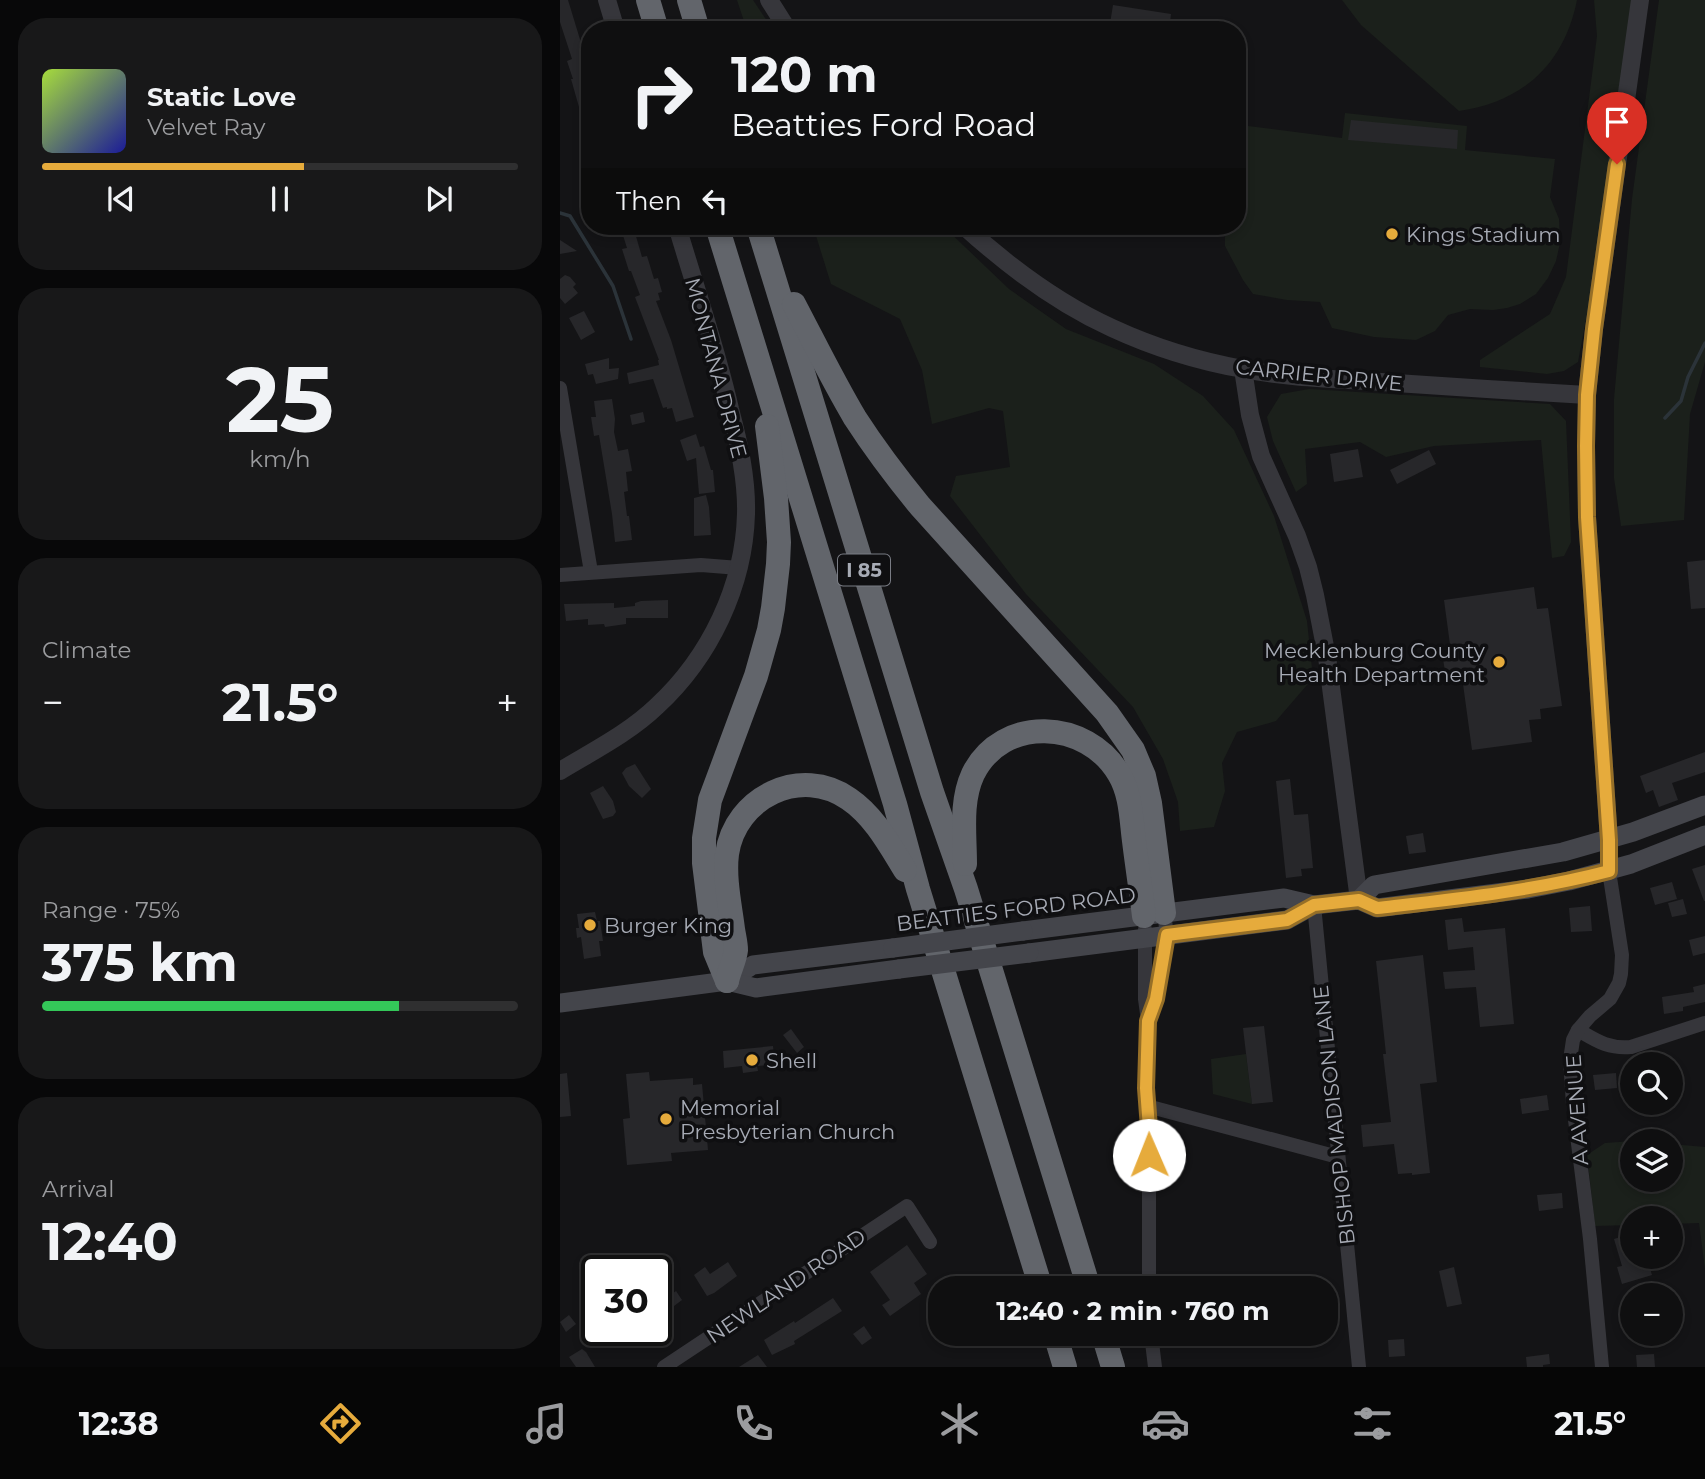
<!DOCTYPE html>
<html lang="en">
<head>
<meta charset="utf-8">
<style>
  body { margin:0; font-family:Montserrat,sans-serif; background:#181819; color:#f1f3f6; height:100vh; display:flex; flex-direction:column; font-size:26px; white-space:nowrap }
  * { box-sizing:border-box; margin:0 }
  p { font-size:23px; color:#9b9c9f }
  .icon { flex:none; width:38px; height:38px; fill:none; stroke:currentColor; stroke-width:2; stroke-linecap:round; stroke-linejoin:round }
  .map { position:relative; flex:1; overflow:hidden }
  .side { display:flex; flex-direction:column; gap:18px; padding:18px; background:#080809; width:560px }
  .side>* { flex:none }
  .banner { position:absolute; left:21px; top:21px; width:665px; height:214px; border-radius:28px; box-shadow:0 4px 10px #0003,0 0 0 2px #2f2f30; background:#0f0f10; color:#f1f3f6; overflow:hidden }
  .controls { position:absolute; left:1060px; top:1052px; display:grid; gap:14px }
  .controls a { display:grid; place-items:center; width:63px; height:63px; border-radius:50%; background:#0f0f10; box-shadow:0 4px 10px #0003,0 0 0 2px #2f2f30; font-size:35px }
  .speed { position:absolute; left:21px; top:1255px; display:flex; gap:14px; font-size:35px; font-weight:700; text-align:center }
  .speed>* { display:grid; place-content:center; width:91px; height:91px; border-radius:50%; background:#0f0f10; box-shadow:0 4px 10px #0003,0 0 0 2px #2f2f30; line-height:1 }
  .speed .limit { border:4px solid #111; border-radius:10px; background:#fff; color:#111 }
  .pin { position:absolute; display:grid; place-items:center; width:60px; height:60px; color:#fff; margin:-72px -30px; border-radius:50% 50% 50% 0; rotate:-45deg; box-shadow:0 0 7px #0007 }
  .pin .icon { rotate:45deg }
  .me { position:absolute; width:77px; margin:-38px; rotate:359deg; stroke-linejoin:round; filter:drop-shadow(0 0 5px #0008) }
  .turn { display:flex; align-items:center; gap:24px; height:147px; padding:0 35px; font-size:32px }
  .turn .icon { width:91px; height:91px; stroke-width:2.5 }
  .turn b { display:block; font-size:49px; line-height:60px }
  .then { display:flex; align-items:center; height:66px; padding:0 35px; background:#0003; gap:14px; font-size:26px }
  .big { font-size:52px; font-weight:700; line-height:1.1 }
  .side .widget { flex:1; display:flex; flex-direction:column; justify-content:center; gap:10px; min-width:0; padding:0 24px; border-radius:28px; background:#181819 }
  .side .dial { align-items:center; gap:0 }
  .dial b { font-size:91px; line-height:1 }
  .song { display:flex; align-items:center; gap:21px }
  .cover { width:84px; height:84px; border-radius:10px; background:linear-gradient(135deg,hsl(80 70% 55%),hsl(240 70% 35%)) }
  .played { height:7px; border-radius:4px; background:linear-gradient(90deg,#e6ab3c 55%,#2f2f30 55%) }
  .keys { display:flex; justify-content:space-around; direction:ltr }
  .heat { display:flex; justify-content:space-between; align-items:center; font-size:38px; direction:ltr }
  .charge { height:10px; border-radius:5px; background:linear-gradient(90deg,#34c759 75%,#2f2f30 0) }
  .trip { position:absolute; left:368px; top:1276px; width:410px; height:70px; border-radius:28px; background:#0f0f10; box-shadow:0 4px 10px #0003,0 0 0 2px #2f2f30; font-weight:700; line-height:70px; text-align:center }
  .tabs { display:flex; height:112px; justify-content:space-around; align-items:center; background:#060606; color:#9b9c9f }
  .tabs .icon { width:49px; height:49px }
  .tabs .selected { color:#e6ab3c }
  .tabs b { font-size:32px; color:#f1f3f6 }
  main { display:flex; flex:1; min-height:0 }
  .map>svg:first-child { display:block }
</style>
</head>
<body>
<main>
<section class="side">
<div class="widget">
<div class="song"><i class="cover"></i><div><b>Static Love</b><p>Velvet Ray</p></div></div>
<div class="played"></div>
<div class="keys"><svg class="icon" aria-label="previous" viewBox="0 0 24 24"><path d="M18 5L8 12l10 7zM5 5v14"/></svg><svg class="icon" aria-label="pause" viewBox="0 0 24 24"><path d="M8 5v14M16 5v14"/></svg><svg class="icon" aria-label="next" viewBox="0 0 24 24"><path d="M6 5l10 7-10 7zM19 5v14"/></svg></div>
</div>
<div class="widget dial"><b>25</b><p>km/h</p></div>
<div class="widget"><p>Climate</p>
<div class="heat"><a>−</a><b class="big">21.5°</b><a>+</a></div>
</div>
<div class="widget"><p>Range · 75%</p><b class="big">375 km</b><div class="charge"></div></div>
<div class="widget"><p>Arrival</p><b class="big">12:40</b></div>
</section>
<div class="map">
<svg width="1145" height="1367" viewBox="0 0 1145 1367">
  <rect width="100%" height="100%" fill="#141416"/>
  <!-- green -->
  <g fill="#1b201b">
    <path d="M177 0H193L213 30H187Z"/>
    <path d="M782 0H1017C1004 64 963 102 899 111L801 25Z"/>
    <path d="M1034 0H1074L1045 217 1018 362 1004 371 987 374 920 367V360L990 314 1006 277 1037 36Z"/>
    <path d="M1099 0H1145V362L1130 414 1124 520 1061 526 1054 478V399L1072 199Z"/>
    <path d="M785 113 907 126 905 150 995 159 990 197 999 219 1000 243 996 261 988 278 976 294 960 304 947 308 933 310 910 309 888 315 875 331 856 340 814 337 772 328 760 302 727 300 693 294 683 280 665 246V226H677V149L680 125 782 138Z"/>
    <path d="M253 226H383L449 289 506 329 594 364 643 396 674 430 714 516 747 621 753 678 716 721 677 732 662 763 665 791 654 827 620 831 618 802 603 759 573 707 466 594 390 496 396 476 450 467 443 411 429 408 372 424 362 370 340 319 271 284Z"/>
    <path d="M749 389 990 404 1006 421 1011 542 1004 556 992 558 981 440 874 446 826 457 800 442 745 449 747 484 736 492 713 441 707 417 721 394Z"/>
    <path d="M686 1054 692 1104 653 1094 651 1059Z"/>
    <path d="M1073 1141V1180H1111V1144L1145 1147V1269L1139 1223 1111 1224V1218H1073V1225L1035 1226 1027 1155 1045 1143Z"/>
  </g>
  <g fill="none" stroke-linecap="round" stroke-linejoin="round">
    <!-- stream -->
    <g stroke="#2b3339" stroke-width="3.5">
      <path d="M0 213 10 216 53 286 71 339"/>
      <path d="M1105 418 1121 401 1128 377 1145 343"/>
    </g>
  </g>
  <!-- building -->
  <g fill="#27272a">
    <path d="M0 0H8L22 46 19 47 26 67 30 66V135H27L11 79H13L7 61 12 59 0 22Z"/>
    <path d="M553 5 611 14 609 30H549Z"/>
    <path d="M791 120 898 130 897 149 788 140Z"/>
    <path d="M60 226H73L82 257 87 256 94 279 98 278 102 292 98 293 100 300 96 301 111 340 134 417 116 422 112 408 107 409V407L103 408 93 379 69 384 67 373 99 365 98 360H99L75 297 80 295 71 271H69L62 249 67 248Z"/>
    <path d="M0 240 17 251 0 254Z"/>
    <path d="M5 275 10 277 16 284 13 287 18 293 5 304 0 298V279Z"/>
    <path d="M24 311 35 332 21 340 9 318Z"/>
    <path d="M49 358V369L59 368 58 379 36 384 33 374 28 375 25 364Z"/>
    <path d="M52 399 55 419 54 432 58 451 68 449 72 471 66 472 68 491 64 492 67 516H69L72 540 55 542 52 514 39 435 34 436 31 417H36L34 401Z"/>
    <path d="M83 412 85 422 72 425 70 415Z"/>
    <path d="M136 434 140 447 144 446 151 470H153L155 492 139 494 136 458 127 461 120 440Z"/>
    <path d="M798 449 803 477 774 482 770 454Z"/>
    <path d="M869 450 876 464 837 484 830 470Z"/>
    <path d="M146 495 149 507 151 535 134 536V498Z"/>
    <path d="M1145 560V608L1131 609 1127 562Z"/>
    <path d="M974 587 977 609 988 608 1002 706 980 709 981 719 969 720 972 742 912 750 903 684 885 671 882 653 891 652 884 600Z"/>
    <path d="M108 600V618H66V624L45 627 44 624 28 625V619L6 621 4 604 54 603V608L75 606V603L81 601Z"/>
    <path d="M1145 752V772L1112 783 1118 800 1099 807 1093 790 1086 793 1080 776Z"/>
    <path d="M75 764 91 789 82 798 69 786 62 773 66 768Z"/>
    <path d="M730 779 734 815 748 814 753 868 741 869 742 876 726 878 716 781Z"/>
    <path d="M43 786 53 801 56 812 53 816 43 819 30 793Z"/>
    <path d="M863 833 866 852 849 854 846 836Z"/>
    <path d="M1145 865V901H1144L1132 869Z"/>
    <path d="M1112 882 1117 899 1095 905 1090 888Z"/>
    <path d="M1123 899 1127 914 1112 917 1108 903Z"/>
    <path d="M1030 906 1032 931 1011 932 1009 908Z"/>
    <path d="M35 912 37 921H40L43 941H39L41 956 24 959 21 937 17 938 16 928H19L17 914Z"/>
    <path d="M902 918 904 932 945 928 954 1024 920 1027 916 987 885 989 883 972 915 970 913 947 888 950 885 920Z"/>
    <path d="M1145 936V953L1133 956 1129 940Z"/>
    <path d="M863 955 877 1082 860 1084 870 1173 852 1175V1173L838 1174 834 1144 803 1147 801 1125 831 1122 823 1054H826L816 961Z"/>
    <path d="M1145 984V1002L1123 1007V1011L1104 1014 1102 997 1134 992 1133 987Z"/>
    <path d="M704 1026 713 1102 692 1104 683 1028Z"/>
    <path d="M231 1029 244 1047 237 1053 223 1035Z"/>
    <path d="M213 1046 215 1065 197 1066 198 1071 183 1073 182 1066 164 1068 163 1051Z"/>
    <path d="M89 1072 90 1081 133 1078V1085L142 1084 148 1150 111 1153 112 1161 67 1165 63 1119 70 1118 66 1074Z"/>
    <path d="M7 1073 11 1116 0 1117V1074Z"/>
    <path d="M1056 1073 1057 1088 1035 1090 1033 1075Z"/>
    <path d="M987 1095 989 1110 962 1114 960 1099Z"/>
    <path d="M1002 1193 1003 1208 979 1211 977 1195Z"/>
    <path d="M1073 1233V1262L1087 1258 1092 1275 1062 1284 1057 1267 1062 1266 1054 1239Z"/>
    <path d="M347 1245 367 1274 354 1283 361 1294 330 1316 322 1305 330 1300 310 1272Z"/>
    <path d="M168 1262 177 1276 154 1293 147 1296 134 1275 145 1267 150 1274Z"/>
    <path d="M894 1267 902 1304 887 1307 879 1271Z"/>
    <path d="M116 1291 122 1300 110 1309 113 1313 96 1325V1305Z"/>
    <path d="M273 1298 282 1311 234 1341 235 1344 212 1355 204 1340 234 1321 235 1323Z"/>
    <path d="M9 1315 16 1324 6 1332 0 1322Z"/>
    <path d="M304 1326 312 1338 302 1345 293 1334Z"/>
    <path d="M844 1339 845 1356 829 1357 828 1340Z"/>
    <path d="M22 1349 26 1352 35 1367H16L9 1357Z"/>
    <path d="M989 1354 990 1364 983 1365V1367H967L966 1357Z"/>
    <path d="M1094 1354 1095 1367H1077L1076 1355Z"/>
    <path d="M198 1355 207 1367H179Z"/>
  </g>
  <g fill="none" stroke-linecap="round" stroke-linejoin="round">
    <!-- minor -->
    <g stroke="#36363b" stroke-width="14">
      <path d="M0 388 31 572"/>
      <path d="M0 575 141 565 179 568"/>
      <path d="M754 905 799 1367"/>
      <path d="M585 929V999L588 1021 586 1088 589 1128V1288"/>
      <path d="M589 1017 596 999 607 935 604 913"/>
      <path d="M1018 1030C1037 1041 1048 1049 1071 1047L1145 1023"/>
      <path d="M587 1106 778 1157"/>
      <path d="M591 1334 595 1367"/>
      <path d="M104 1367 347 1206 370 1242"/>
      <path d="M1042 1367 1030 1239 1013 1104 1010 1060 1013 1040 1018 1030 1030 1016 1050 999 1059 983 1061 974 1062 955 1049 871"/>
    </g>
    <!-- tertiary -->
    <g stroke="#36363b" stroke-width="18">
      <path d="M47 0 56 30"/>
      <path d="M209 0 228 30"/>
      <path d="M404 226C448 266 497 303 552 328 593 347 638 361 683 369 728 378 775 379 821 382 890 387 958 391 1027 395"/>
      <path d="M683 369 690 415 701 456 737 536 748 567 755 595 767 657 799 900"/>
      <path d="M0 771C33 751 69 733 97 706 150 657 184 586 186 514 187 479 179 443 170 409 156 347 135 287 117 226"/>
      <path d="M1049 871V840L1027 517 1026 446 1027 395 1034 329 1080 0"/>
    </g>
    <!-- secondary -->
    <g stroke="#44454b" stroke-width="19">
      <path d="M799 900 814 885 1003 852 1073 832 1145 805"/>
      <path d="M463 931 724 898 754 905"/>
      <path d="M469 953 727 920 754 905 799 900 817 908 968 889 1009 881 1071 864 1145 835"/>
      <path d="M167 981 193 965 333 948"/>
      <path d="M0 1003 167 981 196 988 339 969"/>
    </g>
    <!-- motorway -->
    <g stroke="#62656b" stroke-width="24">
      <path d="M88 0 97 30"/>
      <path d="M129 0 138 30"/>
      <path d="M157 226 335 804 358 889 481 1288"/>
      <path d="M198 226 372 792 406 889 529 1288"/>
      <path d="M234 304C254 342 273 381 295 418 315 449 337 478 360 506L547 713 573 750 584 776 590 803 604 913"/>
      <path d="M405 864C405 834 400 802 413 774 442 715 527 719 559 774 571 794 571 818 574 841 577 866 581 891 584 916"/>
      <path d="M167 981 155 952 144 863V838L150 800 196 676 209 630 213 608 218 564 219 542 216 498 207 426"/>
      <path d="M167 981C169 971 175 960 176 950 176 943 174 936 173 929 170 905 164 878 167 854 175 797 241 765 289 799 314 816 329 844 345 870"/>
      <path d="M495 1334 505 1367"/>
      <path d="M543 1334 553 1367"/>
    </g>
    <!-- secondary-bridge -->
    <g stroke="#44454b" stroke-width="19">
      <path d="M333 948 463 931"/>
      <path d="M339 969 469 953"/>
    </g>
  </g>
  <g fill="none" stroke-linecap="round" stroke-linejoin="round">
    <defs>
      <path id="route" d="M589 1155V1128L586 1088 588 1021 596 999 607 935 727 920 754 905 799 900 817 908C895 899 973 891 1049 871V840L1027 517 1026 446 1027 395 1034 329 1057 164"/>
    </defs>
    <!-- route casing -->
    <use href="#route" stroke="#966f27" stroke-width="18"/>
    <!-- route -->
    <use href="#route" stroke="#e6ab3c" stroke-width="12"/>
  </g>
  <!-- markers -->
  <g fill="#e6ab3c" stroke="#0f0f11" stroke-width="2.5">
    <circle cx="832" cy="234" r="7"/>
    <circle cx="939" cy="662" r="7"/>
    <circle cx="30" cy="925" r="7"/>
    <circle cx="192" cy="1060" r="7"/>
    <circle cx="106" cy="1119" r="7"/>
  </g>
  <g text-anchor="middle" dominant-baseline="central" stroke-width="7" stroke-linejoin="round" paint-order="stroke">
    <!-- shield labels -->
    <rect fill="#0f0f11" stroke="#797c84" stroke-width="2" x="278" y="554.5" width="52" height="31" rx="5"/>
    <g font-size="19" font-weight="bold" fill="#a7abb5">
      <text x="304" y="570">I 85</text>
    </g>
    <!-- poi labels -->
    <g font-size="21" fill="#a7abb5" stroke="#0f0f11" text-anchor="start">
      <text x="846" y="234">Kings Stadium</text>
      <text x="925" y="650" text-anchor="end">Mecklenburg County<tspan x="925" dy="24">Health Department</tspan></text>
      <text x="44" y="925">Burger King</text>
      <text x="206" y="1060">Shell</text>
      <text x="120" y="1107">Memorial<tspan x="120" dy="24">Presbyterian Church</tspan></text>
    </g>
    <!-- street labels -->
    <g font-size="21" fill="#a7abb5" stroke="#0f0f11">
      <text transform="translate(156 368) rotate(75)">MONTANA DRIVE</text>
      <text transform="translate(759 375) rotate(6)">CARRIER DRIVE</text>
      <text transform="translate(456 909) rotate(-7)">BEATTIES FORD ROAD</text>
      <text transform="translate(1017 1110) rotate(-94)">A AVENUE</text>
      <text transform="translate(774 1115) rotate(-96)">BISHOP MADISON LANE</text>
      <text transform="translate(226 1286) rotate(-34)">NEWLAND ROAD</text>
    </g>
  </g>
</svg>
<div class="controls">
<a><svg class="icon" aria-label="search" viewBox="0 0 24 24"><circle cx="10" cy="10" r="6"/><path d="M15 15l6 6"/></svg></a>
<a><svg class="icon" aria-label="layers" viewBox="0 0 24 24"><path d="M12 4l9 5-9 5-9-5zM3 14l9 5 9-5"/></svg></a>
<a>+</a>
<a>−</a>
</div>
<div class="speed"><div class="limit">30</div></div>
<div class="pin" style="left:1057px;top:164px;background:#d93025"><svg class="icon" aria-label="arrive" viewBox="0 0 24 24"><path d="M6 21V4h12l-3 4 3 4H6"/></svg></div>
<svg class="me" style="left:589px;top:1155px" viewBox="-20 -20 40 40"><circle r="19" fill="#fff"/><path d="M0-13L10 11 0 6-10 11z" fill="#e6ab3c"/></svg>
<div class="trip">12:40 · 2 min · 760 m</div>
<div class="banner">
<div class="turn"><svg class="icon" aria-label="right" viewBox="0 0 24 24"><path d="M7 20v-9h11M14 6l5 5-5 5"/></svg><div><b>120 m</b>Beatties Ford Road</div></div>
<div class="then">Then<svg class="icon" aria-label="left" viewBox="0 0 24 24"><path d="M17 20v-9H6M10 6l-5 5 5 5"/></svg></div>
</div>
</div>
</main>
<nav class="tabs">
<b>12:38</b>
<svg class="icon selected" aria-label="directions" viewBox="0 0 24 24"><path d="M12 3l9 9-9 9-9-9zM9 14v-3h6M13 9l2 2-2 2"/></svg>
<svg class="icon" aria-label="music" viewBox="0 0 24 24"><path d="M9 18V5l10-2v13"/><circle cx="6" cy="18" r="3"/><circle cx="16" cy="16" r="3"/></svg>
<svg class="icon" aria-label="phone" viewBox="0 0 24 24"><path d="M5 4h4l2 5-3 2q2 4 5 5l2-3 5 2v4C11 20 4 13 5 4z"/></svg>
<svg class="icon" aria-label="climate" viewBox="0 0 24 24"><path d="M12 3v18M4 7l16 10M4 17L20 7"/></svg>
<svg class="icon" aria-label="car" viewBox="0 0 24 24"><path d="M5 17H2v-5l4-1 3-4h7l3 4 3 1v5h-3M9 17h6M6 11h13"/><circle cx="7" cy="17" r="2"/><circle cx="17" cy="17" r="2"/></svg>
<svg class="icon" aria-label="filters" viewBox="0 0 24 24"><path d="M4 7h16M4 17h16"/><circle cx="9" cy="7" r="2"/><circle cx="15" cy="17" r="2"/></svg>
<b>21.5°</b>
</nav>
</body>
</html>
